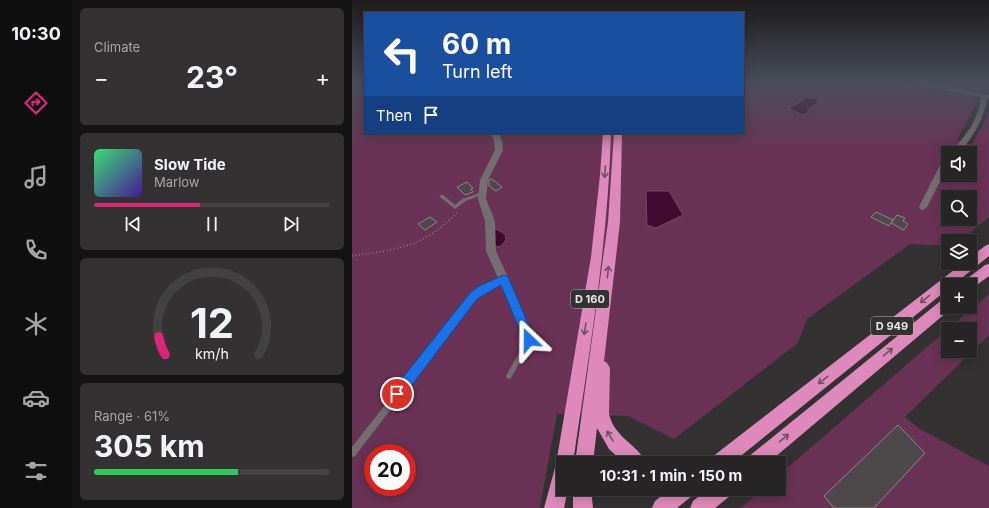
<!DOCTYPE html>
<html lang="en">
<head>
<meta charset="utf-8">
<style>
  body { margin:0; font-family:Inter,sans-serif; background:#333132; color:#f1f3f6; height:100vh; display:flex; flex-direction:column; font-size:15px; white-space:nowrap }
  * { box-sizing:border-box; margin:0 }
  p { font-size:13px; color:#a4a5a7 }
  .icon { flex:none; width:22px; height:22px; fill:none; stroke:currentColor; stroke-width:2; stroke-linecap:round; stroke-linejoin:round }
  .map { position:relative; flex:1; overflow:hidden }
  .panel { display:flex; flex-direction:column; gap:8px; padding:8px; background:#151415; width:280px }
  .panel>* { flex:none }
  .hud { position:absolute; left:12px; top:12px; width:380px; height:122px; border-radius:0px; box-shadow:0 2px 10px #0003,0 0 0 1px #434243; background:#1a4fa0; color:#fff; overflow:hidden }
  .tools { position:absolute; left:589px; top:146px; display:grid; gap:8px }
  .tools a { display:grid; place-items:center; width:36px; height:36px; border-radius:0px; background:#272526; box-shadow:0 2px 10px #0003,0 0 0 1px #434243; font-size:20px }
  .speed { position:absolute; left:12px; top:444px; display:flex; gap:8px; font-size:20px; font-weight:700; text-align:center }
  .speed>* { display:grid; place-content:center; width:52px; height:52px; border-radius:50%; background:#272526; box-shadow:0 2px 10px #0003,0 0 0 1px #434243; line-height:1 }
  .speed .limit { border:6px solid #d22; background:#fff; color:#111 }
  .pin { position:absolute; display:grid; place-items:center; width:34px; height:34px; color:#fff; margin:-17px; border:2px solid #fff; border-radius:50%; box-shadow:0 1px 4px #0007 }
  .me { position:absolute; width:44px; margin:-22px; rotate:337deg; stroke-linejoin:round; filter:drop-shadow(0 0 3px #0008) }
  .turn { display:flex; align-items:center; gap:14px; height:84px; padding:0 12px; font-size:18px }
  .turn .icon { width:52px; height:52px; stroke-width:2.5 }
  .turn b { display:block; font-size:28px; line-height:34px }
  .then { display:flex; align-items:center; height:38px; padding:0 12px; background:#0003; gap:8px; font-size:15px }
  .big { font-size:30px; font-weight:700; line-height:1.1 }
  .panel .tile { flex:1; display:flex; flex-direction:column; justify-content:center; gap:6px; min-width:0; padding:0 14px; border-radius:6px; background:#333132 }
  .panel .dial { align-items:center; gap:0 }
  .dial svg { height:104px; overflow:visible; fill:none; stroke:#434243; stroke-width:7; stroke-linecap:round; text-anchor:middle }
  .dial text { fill:#f1f3f6; stroke:none }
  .song { display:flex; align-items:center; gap:12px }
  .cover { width:48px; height:48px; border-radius:6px; background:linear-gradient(135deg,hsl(140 70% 55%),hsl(260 70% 35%)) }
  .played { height:4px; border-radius:2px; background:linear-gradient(90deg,#db2777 45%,#434243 45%) }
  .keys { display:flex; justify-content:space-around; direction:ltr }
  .heat { display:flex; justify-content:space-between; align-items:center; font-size:22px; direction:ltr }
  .charge { height:6px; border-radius:3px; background:linear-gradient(90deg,#34c759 61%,#434243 0) }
  .trip { position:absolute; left:204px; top:456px; width:230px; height:40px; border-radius:0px; background:#272526; box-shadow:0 2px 10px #0003,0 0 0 1px #434243; font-weight:700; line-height:40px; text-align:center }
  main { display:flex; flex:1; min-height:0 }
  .dock { display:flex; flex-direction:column; width:72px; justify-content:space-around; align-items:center; background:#100f0f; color:#a4a5a7 }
  .dock .icon { width:28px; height:28px }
  .dock .current { color:#db2777 }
  .dock b { font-size:18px; color:#f1f3f6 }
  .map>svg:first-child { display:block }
</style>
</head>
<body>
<main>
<nav class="dock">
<b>10:30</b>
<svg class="icon current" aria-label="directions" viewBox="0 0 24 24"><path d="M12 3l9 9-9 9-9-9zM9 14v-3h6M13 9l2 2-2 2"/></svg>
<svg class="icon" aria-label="music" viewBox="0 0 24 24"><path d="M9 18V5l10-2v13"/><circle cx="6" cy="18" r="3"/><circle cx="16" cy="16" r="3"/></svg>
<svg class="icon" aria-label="phone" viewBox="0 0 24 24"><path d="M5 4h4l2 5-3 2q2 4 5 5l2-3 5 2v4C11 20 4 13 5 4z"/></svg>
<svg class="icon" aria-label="climate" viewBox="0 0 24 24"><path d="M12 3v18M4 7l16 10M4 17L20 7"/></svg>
<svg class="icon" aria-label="car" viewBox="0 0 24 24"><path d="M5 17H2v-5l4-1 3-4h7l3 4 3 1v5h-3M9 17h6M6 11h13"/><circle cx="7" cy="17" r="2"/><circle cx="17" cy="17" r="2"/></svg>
<svg class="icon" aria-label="filters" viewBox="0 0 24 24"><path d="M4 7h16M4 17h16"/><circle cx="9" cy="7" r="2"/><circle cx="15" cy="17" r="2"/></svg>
</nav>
<section class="panel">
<div class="tile"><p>Climate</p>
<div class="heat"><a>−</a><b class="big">23°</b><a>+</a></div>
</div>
<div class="tile">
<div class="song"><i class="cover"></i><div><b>Slow Tide</b><p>Marlow</p></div></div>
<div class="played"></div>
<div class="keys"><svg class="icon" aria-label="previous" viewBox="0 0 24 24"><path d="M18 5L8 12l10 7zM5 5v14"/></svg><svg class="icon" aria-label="pause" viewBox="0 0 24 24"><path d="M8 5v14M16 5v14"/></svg><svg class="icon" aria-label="next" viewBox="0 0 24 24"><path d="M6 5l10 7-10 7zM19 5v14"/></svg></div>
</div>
<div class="tile dial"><svg viewBox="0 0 100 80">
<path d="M14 69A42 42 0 1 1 86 69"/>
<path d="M14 69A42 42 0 0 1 9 55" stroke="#db2777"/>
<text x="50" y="56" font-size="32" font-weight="700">12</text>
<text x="50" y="72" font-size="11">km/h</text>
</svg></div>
<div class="tile"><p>Range · 61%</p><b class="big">305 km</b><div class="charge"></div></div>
</section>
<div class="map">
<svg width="637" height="508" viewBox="0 0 637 508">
  <rect width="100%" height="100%" fill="#343133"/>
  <!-- green -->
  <g fill="#6a3254" fill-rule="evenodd">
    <path d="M0 83H13V133H391V83H559V86L620 96 626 100 605 140 620 145 637 113V217L608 241H596V246L558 244 455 319 446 343 322 439 276 416 205 414 188 507 186 508H0ZM596 153H618V175H596ZM596 197H618V219H596ZM21 453H55V487H21Z"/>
    <path d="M575 83H637V94Z"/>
    <path d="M637 294V335L553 417 568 429 637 466V508H389L411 489H427V475L596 329V351H618V329H596Z"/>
  </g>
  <!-- water -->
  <g fill="#40092d" stroke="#724b64">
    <path d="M453 97 461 98 468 102 455 109 457 112 450 115 437 108 452 100 450 98Z"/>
    <path d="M294 191H317L331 215 306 227 303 228 295 225Z"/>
    <path d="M140 227 153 234 154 240C150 245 148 248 142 246Z"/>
  </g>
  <!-- building -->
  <g fill="#4d494b" stroke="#8c888a">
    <path d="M139 179 144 182 150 187 144 191 137 186V180Z"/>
    <path d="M115 182 121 188 119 189 121 192 113 195 105 187Z"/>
    <path d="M524 212 541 220 539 223 545 215 553 218 551 221 556 224 552 230 539 223 537 226 519 217Z"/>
    <path d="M78 217 85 222 73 230 66 224Z"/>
    <path d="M546 425 573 453 522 508H482L472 496Z"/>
  </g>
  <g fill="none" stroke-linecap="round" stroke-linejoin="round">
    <!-- path -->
    <path stroke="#898788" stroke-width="1.5" stroke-dasharray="1 2.5" stroke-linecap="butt" d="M0 256C24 252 51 250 73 238 85 232 95 222 105 213"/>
    <!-- lane -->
    <g fill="#736f71" fill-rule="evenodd">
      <path d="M130 192H132V194L114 201 103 209 87 196 89 195H91L103 205 110 199Z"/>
      <path d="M150 277H154L155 279 154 281 133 291 124 298 3 456 0 457V447L120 294 129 287Z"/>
      <path d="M152 282H156L157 284 180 340 159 378 157 379 155 378 154 376 155 374 174 340 151 284Z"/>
    </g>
    <!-- street -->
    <g fill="#736f71" fill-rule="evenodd">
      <path d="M630 95 635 96C633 118 622 136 607 153H599L619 127 626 112Z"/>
      <path d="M138 133H146L150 140 151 150 136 180 134 199 143 221 144 251 159 284 158 287 154 288 150 287 134 251 133 221 126 199 128 180 143 150 142 140Z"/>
      <path d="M593 159H596V166L575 207 571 210 568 209 567 207 587 167Z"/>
    </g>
    <!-- secondary -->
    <path fill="#736f71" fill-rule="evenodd" d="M557 83H574L637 95V99Z"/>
    <!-- highway -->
    <g fill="#dd89b9" fill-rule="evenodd">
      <path d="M251 133H259C256 244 237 353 221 463H211V489H216L212 508H192L204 464 239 257 248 175Z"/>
      <path d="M262 133H270L268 222 252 361 255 363 258 368 257 414C263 439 286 444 294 463H272L257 449 245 428 241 463H223L256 222Z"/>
      <path d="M637 244V256L601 285H596V289L380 463H357L360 457 611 263H618V257L633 246Z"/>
      <path d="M637 264V276L618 290V285H611L612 281 633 265Z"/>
      <path d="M596 297V307H601L416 463H393L396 457 591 299Z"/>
      <path d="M221 489H239L241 508H221Z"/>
      <path d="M318 489H342L340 496 325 508H300L303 501Z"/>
      <path d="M356 489H380L378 496 363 508H338L341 501Z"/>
    </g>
  </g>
  <!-- one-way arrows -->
  <defs><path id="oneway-shaft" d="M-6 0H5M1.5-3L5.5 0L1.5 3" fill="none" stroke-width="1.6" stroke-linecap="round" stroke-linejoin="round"/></defs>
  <g stroke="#6f5062">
    <use href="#oneway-shaft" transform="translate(253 172) rotate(94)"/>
    <use href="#oneway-shaft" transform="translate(256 272) rotate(-83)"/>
    <use href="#oneway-shaft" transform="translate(573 299) rotate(142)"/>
    <use href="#oneway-shaft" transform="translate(233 329) rotate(99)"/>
    <use href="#oneway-shaft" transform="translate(536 352) rotate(-40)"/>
    <use href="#oneway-shaft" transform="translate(471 380) rotate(142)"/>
    <use href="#oneway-shaft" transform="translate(258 436) rotate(-122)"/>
    <use href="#oneway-shaft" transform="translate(432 438) rotate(-40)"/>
  </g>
  <!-- sky -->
  <linearGradient id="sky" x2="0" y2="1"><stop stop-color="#1d1b1c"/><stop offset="0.54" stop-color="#4a4e5b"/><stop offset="1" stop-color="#4a4e5b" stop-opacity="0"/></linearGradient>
  <rect width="637" height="154" fill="url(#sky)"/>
  <!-- route -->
  <path fill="#1a73e8" stroke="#114b97" d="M152 275 155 276 157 279 183 340 181 343 177 345 173 343 149 285 125 299 50 398 45 400 41 398 39 394 41 390 118 293 127 286Z"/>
  <g text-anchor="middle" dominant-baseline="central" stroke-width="4" stroke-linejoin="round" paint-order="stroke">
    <!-- shield labels -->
    <g fill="#343133" stroke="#b1aeb0" stroke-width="1">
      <rect x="219" y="290" width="38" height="18" rx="3"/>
      <rect x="519" y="317" width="42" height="18" rx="3"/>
    </g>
    <g font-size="11" font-weight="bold" fill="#e6e4e5">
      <text x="238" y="299">D 160</text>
      <text x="540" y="326">D 949</text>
    </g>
  </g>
</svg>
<div class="tools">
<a><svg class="icon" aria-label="sound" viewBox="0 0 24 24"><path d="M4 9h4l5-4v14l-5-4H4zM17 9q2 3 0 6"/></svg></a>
<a><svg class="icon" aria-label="search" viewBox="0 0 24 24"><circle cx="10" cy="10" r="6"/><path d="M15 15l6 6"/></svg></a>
<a><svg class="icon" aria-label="layers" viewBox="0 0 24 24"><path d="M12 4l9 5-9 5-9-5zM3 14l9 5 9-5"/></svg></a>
<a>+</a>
<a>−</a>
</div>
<div class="speed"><div class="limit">20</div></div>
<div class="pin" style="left:45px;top:394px;background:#d93025"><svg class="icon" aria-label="arrive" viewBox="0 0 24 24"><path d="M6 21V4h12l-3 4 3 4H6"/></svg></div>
<svg class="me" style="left:177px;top:340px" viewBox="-20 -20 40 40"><path d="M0-17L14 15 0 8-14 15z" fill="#1a73e8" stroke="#fff" stroke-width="4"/></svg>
<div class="trip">10:31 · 1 min · 150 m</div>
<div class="hud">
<div class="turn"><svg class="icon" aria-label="left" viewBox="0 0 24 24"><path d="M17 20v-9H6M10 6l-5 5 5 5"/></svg><div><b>60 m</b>Turn left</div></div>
<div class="then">Then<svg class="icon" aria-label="arrive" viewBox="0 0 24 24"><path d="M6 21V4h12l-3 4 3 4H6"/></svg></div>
</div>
</div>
</main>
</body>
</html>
